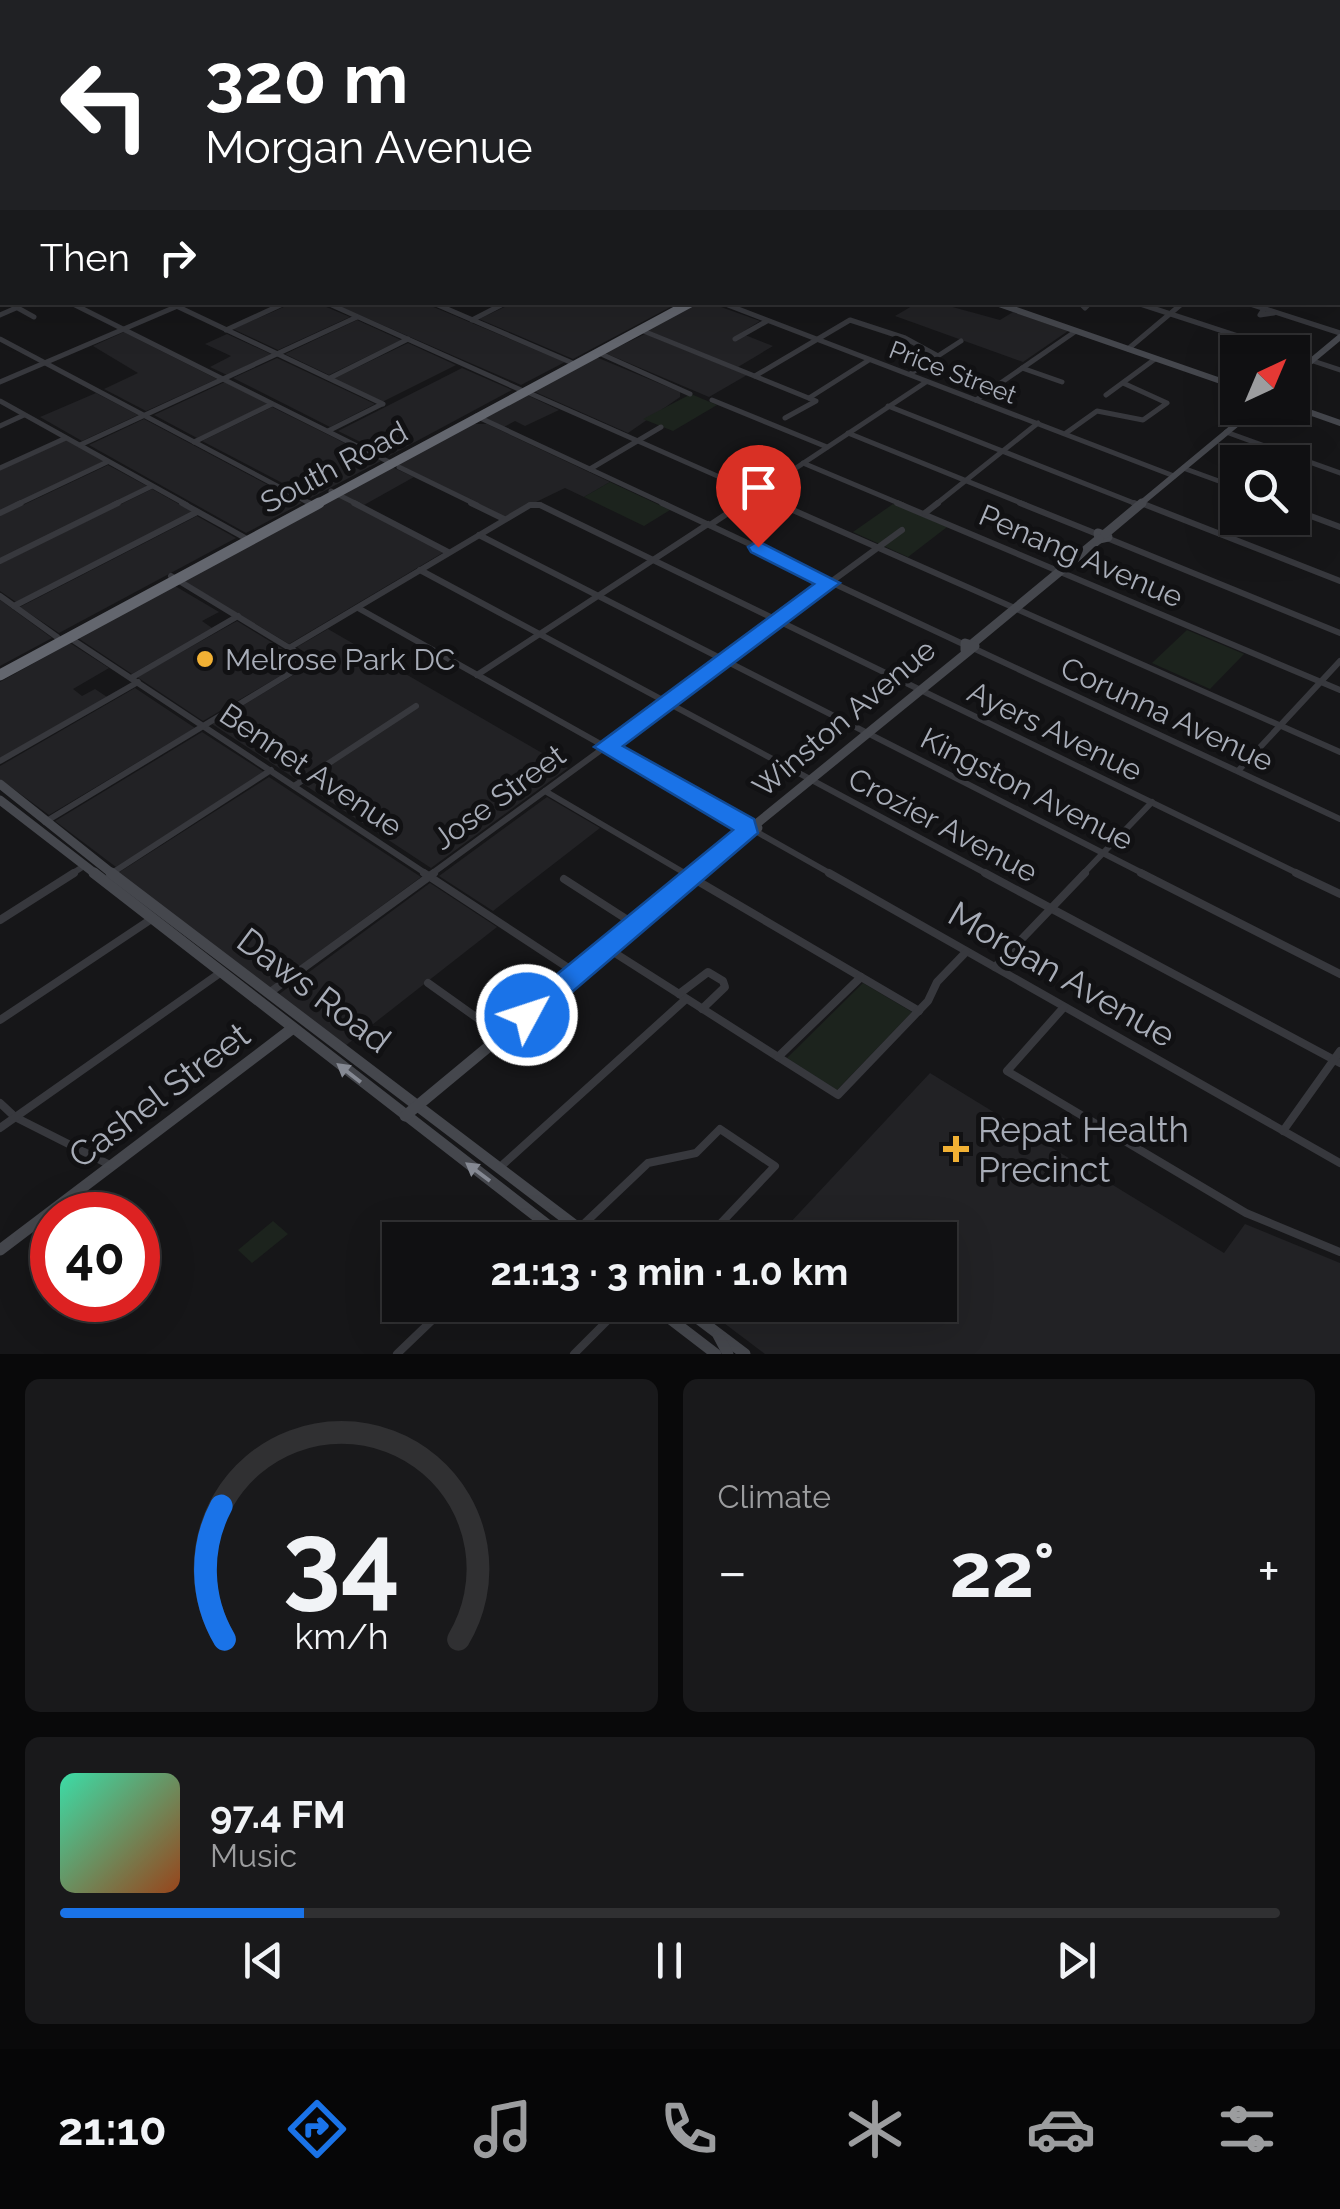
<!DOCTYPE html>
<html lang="en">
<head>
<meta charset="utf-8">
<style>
  body { margin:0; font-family:Raleway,sans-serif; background:#19191b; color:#f1f3f6; height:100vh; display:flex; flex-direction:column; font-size:38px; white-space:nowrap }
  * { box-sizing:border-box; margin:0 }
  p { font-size:32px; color:#9c9d9f }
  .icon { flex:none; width:55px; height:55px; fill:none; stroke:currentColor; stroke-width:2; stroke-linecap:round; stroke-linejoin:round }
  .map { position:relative; height:1354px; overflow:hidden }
  .drawer { display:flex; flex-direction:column; gap:25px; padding:25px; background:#09090a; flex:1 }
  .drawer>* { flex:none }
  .top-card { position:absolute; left:0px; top:0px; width:1340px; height:305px; box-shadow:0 10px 40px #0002,0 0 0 2px #303032; background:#202124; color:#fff; overflow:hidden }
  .needle { width:65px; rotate:44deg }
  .fabs { position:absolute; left:1220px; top:335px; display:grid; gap:20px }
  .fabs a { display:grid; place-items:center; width:90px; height:90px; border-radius:0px; background:#101012; box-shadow:0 10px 40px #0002,0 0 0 2px #303032; font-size:50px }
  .speed { position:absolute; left:30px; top:1192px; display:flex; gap:20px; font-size:50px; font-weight:700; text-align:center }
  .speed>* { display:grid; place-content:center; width:130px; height:130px; border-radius:50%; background:#101012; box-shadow:0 10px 40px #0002,0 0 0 2px #303032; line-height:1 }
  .speed .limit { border:15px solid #d22; background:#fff; color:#111 }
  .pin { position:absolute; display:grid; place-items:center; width:85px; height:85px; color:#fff; margin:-102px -42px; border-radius:50% 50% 50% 0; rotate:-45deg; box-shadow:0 0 10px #0007 }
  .pin .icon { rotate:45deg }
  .me { position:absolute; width:110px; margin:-55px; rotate:50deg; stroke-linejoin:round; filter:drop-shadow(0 0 8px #0008) }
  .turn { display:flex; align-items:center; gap:35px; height:210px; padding:0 40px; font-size:45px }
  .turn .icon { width:130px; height:130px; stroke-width:2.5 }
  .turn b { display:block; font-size:70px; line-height:85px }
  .then { display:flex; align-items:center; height:95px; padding:0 40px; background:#0003; gap:20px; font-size:38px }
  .big { font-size:75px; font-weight:700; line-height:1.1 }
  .drawer .card { flex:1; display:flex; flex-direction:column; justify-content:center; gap:15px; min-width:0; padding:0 35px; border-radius:15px; background:#19191b }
  .drawer .dial { align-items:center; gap:0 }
  .dial svg { height:260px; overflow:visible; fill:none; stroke:#303032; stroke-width:7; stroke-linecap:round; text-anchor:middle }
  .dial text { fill:#f1f3f6; stroke:none }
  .song { display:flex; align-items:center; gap:30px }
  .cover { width:120px; height:120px; border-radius:15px; background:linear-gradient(135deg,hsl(160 70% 55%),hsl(20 70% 35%)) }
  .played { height:10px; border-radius:5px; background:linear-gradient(90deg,#1a73e8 20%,#303032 20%) }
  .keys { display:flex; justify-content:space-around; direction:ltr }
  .heat { display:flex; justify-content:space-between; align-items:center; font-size:55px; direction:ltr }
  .drawer .tiles { flex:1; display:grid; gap:25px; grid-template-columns:1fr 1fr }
  .card:last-child { grid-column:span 2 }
  .trip { position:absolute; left:382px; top:1222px; width:575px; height:100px; border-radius:0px; background:#101012; box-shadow:0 10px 40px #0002,0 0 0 2px #303032; font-weight:700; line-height:100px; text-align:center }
  .menu { display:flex; height:160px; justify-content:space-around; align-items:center; background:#060607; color:#9c9d9f }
  .menu .icon { width:70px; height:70px }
  .menu .on { color:#1a73e8 }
  .menu b { font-size:45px; color:#f1f3f6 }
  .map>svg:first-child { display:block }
</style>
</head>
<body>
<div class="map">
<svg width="1340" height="1354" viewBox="0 0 1340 1354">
  <rect width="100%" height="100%" fill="#161618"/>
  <!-- built -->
  <g fill="#222225">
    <path d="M350 302 424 303 565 362 521 385 341 307Z"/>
    <path d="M293 303H317L350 317 278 350 233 329Z"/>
    <path d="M513 303H678L573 359 479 319Z"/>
    <path d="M698 303H710L760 321 733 338 745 335 773 346 738 367 647 330Z"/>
    <path d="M917 303H938L1000 320 1013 312 1068 331 1023 362 895 316Z"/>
    <path d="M357 320 401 340 329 375 285 354Z"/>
    <path d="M124 332 217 379 146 411 104 389 138 373 93 346Z"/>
    <path d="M227 334 271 354 227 375 210 367 231 356 205 344Z"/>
    <path d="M645 334 747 375 709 397 605 353Z"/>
    <path d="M408 343 456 365 382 402 333 379Z"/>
    <path d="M596 357 680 392V397L628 433 533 391Z"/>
    <path d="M277 358 341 388 375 404 330 427 233 378Z"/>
    <path d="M462 368 512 390 389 456 338 431Z"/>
    <path d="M225 382 268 404 197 438 154 415Z"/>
    <path d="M96 393 138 415 82 441 40 417Z"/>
    <path d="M527 395 559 410 525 426 515 421 504 427 485 418Z"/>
    <path d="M272 407 381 461 311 498 202 441Z"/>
    <path d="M144 419 302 503 246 533 89 445Z"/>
    <path d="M471 424H487L610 482 584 497 565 488 505 517 398 464Z"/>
    <path d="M66 440 104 461 0 511V470Z"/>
    <path d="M108 465 147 486 0 559V516Z"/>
    <path d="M392 467 414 477 364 505 342 494Z"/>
    <path d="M152 489 193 512 16 602 0 591V564Z"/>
    <path d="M338 496 444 552 289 644 182 580Z"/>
    <path d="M197 516 236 538 59 633 20 607Z"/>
    <path d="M175 586 219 612 202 621 212 628 132 674 78 638Z"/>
    <path d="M0 600 52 638 0 666Z"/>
    <path d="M237 621 304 662 203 721 137 677Z"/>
    <path d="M328 629 568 768 431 868 212 724 317 661 297 647Z"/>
    <path d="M70 643 109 668 73 689 82 696 95 689 107 697 0 758V682Z"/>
    <path d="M135 688 195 728 49 815 0 779V766Z"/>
    <path d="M202 732 264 772 116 867 55 821Z"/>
    <path d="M269 777 421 877 270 988 118 873Z"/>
    <path d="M547 797 600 828 493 911 439 876Z"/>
    <path d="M430 883 497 927 345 1046 278 995Z"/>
    <path d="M930 1073 1224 1253 1245 1224 1340 1263V1354H765L708 1311 714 1305H940V1240H774Z"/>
  </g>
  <!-- green -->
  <g fill="#1c231d">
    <path d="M691 394 717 405 673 431 643 419Z"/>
    <path d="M610 482 670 510 644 526 584 497Z"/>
    <path d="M893 504 947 527 908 557 853 532Z"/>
    <path d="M1187 630 1244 654 1210 689 1152 663Z"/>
    <path d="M863 983 912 1012 837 1090 787 1058Z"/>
    <path d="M273 1221 288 1234 252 1263 238 1250Z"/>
  </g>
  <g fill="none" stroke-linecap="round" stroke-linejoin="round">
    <!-- street-far3 -->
    <g stroke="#37383d" stroke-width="4">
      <path d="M172 0 180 2"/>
      <path d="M330 0 338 2"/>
      <path d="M401 0 409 2"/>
      <path d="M470 0 478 2"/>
      <path d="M538 0 547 2"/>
      <path d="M610 0 619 2"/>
      <path d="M677 0 686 2"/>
      <path d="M759 0 768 2"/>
      <path d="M836 0 846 2"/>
      <path d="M905 0 915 2"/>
      <path d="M1055 0 1065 2"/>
      <path d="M1153 0 1165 2"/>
      <path d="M1334 0 1340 1"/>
      <path d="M74 2 83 0"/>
      <path d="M133 2 141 0"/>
      <path d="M498 2 506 0"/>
      <path d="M926 2 932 0"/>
      <path d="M1095 2 1101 0"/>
      <path d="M1254 2H1258"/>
    </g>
    <!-- street-far2 -->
    <g stroke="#37383d" stroke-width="5">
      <path d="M7 302 34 317"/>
      <path d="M69 302 393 464"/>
      <path d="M168 302 383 404"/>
      <path d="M325 302 521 390"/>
      <path d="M431 302 577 365"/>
      <path d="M720 302 1174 476"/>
      <path d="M1079 302 1085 308 1091 302"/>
      <path d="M1134 302 1287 352"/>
      <path d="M1244 302 1340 333"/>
      <path d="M1264 309 1260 315 1274 313"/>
      <path d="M0 315 16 308"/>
      <path d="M472 320 507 302"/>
      <path d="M226 330 287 302"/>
      <path d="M641 330 816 401 785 418"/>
      <path d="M0 339 313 505"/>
      <path d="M735 339 767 321"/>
      <path d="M1128 349 1184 302"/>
      <path d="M599 353 690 394"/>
      <path d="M1292 354 1340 370"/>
      <path d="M1022 368 1062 382"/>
      <path d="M910 374 961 341"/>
      <path d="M755 376 850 320 905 338 938 356"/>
      <path d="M330 378 408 339"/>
      <path d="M0 382 187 302"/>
      <path d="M527 392 783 505"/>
      <path d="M1106 395 1155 359"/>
      <path d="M809 398 869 360"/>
      <path d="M712 400 827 447"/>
      <path d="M976 400 1076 331"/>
      <path d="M0 401 187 505"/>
      <path d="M888 406 1139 505"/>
      <path d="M476 416 667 505"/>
      <path d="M0 426 24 415"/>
      <path d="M328 431 382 404"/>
      <path d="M1226 432 1340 473"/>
      <path d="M848 433 1026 505"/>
      <path d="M1066 433 1097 411 1143 420 1167 403 1123 383"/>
      <path d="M194 442 272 404"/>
      <path d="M80 445 357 317"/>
      <path d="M803 463 903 505"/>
      <path d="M399 467 477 505"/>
      <path d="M0 468 66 438"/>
      <path d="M1183 468 1238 488"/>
      <path d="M590 469 661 427"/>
      <path d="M331 491 359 505"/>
      <path d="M1141 503 1147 505"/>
      <path d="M16 505 107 462"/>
      <path d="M113 505 152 486"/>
      <path d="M529 505H541"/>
      <path d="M740 505 926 382"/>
      <path d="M935 505 1038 423"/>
    </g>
    <!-- street-far1 -->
    <g stroke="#37383d" stroke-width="6">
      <path d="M182 503 247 539"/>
      <path d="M309 503 313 505"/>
      <path d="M354 503 448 552"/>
      <path d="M471 503 504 519"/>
      <path d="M662 503 963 644"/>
      <path d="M777 503 1340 752"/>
      <path d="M897 503 1340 690"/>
      <path d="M1020 503 1097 534"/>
      <path d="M1134 503 1139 505"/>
      <path d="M1141 503 1340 581"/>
      <path d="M1292 509 1340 527"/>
      <path d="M0 513 21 503"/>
      <path d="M925 513 938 503"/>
      <path d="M710 525 743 503"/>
      <path d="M479 535 1146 875"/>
      <path d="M1107 538 1340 633"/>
      <path d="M0 561 118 503"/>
      <path d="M420 570 989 875"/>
      <path d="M0 596 57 637"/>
      <path d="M14 606 197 512"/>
      <path d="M358 608 745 825"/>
      <path d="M70 638 428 875"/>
      <path d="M289 648 530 505H540L1301 875"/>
      <path d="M975 649 1340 819"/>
      <path d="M477 675 708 524"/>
      <path d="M131 678 238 616"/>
      <path d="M0 761 138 682"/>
      <path d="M1238 771 1340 661"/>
      <path d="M294 786 416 706"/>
      <path d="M545 791 688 875"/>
      <path d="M45 822 307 663 306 658 171 576"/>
      <path d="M757 832 833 875"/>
      <path d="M112 873 271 770"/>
      <path d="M70 875 84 866"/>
      <path d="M430 875 902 530"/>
      <path d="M1082 875 1152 802"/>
    </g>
    <!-- street -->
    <g stroke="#37383d" stroke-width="8">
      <path d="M424 873 576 973"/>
      <path d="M684 873 919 1011"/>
      <path d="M829 873 1340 1163"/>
      <path d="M985 873 1340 1063"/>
      <path d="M1141 873 1340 974"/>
      <path d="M1296 873 1340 894"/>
      <path d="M564 879 634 924"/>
      <path d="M0 920 74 873"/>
      <path d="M607 948 838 1095 928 1001 937 982 966 952"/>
      <path d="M995 967 1085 873"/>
      <path d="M428 983 501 1035"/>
      <path d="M269 993 434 873"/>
      <path d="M679 994 708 972 723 981 725 987 702 1009"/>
      <path d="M1064 1007 1007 1071 1246 1213 1340 1252"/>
      <path d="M0 1020 153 918"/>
      <path d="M778 1057 861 977"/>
      <path d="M0 1103 15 1117 110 1165"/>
      <path d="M0 1128 220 973"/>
      <path d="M1283 1131 1340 1051"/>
      <path d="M499 1168 686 999"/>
      <path d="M516 1240 539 1219"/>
      <path d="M567 1240 648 1163 696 1153 720 1129 775 1166 705 1240"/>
      <path d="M397 1354 448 1305"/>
      <path d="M574 1354 623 1305"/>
    </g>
    <!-- secondary-far3 -->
    <path stroke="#45474d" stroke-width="5" d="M10 0 17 2"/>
    <!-- secondary-far2 -->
    <g stroke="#45474d" stroke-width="6">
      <path d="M993 302 1238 387"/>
      <path d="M1292 377 1340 337"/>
      <path d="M1292 406 1340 423"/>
      <path d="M1139 505 1256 408"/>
    </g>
    <!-- secondary-far1 -->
    <g stroke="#45474d" stroke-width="9">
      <path d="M1098 533 1108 537 1099 539Z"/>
      <path d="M1105 534 1142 503"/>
      <path d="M972 644 1099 539"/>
      <path d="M0 784 114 875"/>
      <path d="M0 800 97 875"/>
      <path d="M747 824 758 828 746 833 743 828Z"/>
      <path d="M755 825 975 646 965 643V650"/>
      <path d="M695 875 746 833"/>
    </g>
    <!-- secondary -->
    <g stroke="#45474d" stroke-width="11">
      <path d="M94 873 567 1240"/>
      <path d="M111 873 594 1240"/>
      <path d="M405 1116 698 873"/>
      <path d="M0 1250 293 1028"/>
      <path d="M652 1305 716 1354"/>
      <path d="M680 1305 745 1354"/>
      <path d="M718 1335 728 1354"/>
    </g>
    <!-- primary -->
    <path stroke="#53555c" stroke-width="6" d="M248 2 256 0"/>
    <!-- highway-far2 -->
    <g stroke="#63666e" stroke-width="6">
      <path d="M981 0 991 2"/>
      <path d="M1245 2 1251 0"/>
    </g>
    <!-- highway-far1 -->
    <path stroke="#63666e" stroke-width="9" d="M315 505 692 302"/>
    <!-- highway -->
    <path stroke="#63666e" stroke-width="11" d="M0 675 319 503"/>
  </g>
  <!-- one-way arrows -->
  <defs><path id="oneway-solid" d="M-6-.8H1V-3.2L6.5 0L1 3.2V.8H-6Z" transform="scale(2.5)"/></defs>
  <g fill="#858993">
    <use href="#oneway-solid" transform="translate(349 1073) rotate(-142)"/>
    <use href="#oneway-solid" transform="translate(478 1172) rotate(-143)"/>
  </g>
  <!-- route -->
  <path fill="#1a73e8" stroke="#114b97" stroke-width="2.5" d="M758 541 840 583 623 746 754 819 758 833 537 1022H517L513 1015 517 1007 733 830 594 747 814 584 751 552 748 547Z"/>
  <!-- markers -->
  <g fill="#f2b134" stroke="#111113" stroke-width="4">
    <circle cx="205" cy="659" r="10"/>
    <path d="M951 1134h10v10h10v10h-10v10h-10v-10h-10v-10h10z"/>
  </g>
  <g text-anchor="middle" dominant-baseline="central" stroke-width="10" stroke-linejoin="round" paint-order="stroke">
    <!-- far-street labels -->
    <g font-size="25" fill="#a8adb8" stroke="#111113">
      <text transform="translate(953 372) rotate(21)">Price Street</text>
    </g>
    <!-- street labels -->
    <g font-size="30" fill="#a8adb8" stroke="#111113">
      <text transform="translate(334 467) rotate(-28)">South Road</text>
      <text transform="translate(1081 556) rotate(23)">Penang Avenue</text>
      <text transform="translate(1167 714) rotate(25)">Corunna Avenue</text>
      <text transform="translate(844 718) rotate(-40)">Winston Avenue</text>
      <text transform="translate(1055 731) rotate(26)">Ayers Avenue</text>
      <text transform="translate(311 770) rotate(34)">Bennet Avenue</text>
      <text transform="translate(1027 789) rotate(27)">Kingston Avenue</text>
      <text transform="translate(499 797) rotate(-36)">Jose Street</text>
      <text transform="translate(943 825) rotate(28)">Crozier Avenue</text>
    </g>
    <!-- poi labels -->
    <g font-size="30" fill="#a8adb8" stroke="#111113" text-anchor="start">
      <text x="225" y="659">Melrose Park DC</text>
    </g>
    <!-- near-street labels -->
    <g font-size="35" fill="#a8adb8" stroke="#111113">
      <text transform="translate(1062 974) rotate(30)">Morgan Avenue</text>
      <text transform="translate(314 990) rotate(37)">Daws Road</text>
      <text transform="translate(159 1095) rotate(-37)">Cashel Street</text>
    </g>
    <!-- near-poi labels -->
    <g font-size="35" fill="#a8adb8" stroke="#111113" text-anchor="start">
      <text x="978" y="1129">Repat Health<tspan x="978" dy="40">Precinct</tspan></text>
    </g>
  </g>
</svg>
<div class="fabs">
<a><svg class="needle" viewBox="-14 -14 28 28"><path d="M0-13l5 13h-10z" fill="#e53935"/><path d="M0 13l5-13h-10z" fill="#9c9d9f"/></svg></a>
<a><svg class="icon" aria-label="search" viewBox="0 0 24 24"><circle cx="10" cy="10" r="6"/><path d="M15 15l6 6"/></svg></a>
</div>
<div class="speed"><div class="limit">40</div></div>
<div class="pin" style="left:758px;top:547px;background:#d93025"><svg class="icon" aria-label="arrive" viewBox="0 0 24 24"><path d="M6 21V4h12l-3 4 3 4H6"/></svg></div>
<svg class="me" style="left:527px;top:1015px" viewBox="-20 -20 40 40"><circle r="17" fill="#1a73e8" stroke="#fff" stroke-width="3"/><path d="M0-11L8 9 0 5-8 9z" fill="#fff"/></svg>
<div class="trip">21:13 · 3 min · 1.0 km</div>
<div class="top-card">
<div class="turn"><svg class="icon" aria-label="left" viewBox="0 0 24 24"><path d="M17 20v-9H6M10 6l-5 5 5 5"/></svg><div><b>320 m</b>Morgan Avenue</div></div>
<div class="then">Then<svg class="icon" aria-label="right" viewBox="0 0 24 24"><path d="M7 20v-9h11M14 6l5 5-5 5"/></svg></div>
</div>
</div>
<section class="drawer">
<div class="tiles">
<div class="card dial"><svg viewBox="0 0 100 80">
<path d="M14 69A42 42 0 1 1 86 69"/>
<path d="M14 69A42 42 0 0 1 13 28" stroke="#1a73e8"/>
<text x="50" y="56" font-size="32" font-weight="700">34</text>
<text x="50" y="72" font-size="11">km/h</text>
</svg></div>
<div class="card"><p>Climate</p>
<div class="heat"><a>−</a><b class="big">22°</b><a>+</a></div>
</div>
<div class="card">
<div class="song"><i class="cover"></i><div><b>97.4 FM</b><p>Music</p></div></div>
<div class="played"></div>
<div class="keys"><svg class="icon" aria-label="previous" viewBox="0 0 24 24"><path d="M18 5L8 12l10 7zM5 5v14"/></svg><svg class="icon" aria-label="pause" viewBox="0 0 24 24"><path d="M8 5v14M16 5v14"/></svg><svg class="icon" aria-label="next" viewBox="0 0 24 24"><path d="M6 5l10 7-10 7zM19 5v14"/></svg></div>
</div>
</div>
</section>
<nav class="menu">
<b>21:10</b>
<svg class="icon on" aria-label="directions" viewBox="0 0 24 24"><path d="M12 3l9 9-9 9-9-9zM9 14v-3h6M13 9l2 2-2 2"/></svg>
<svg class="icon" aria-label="music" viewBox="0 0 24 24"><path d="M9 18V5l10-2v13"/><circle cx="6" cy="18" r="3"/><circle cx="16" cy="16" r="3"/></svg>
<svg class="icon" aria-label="phone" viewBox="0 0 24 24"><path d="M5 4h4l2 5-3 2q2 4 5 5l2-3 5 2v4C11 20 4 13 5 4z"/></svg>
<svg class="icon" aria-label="climate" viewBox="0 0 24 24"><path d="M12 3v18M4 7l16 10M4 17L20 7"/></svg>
<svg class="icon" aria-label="car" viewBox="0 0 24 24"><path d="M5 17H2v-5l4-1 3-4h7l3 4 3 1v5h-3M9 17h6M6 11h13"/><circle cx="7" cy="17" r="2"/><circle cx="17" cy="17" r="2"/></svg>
<svg class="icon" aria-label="filters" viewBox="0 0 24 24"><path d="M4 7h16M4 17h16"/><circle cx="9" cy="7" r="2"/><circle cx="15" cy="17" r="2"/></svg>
</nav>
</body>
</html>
